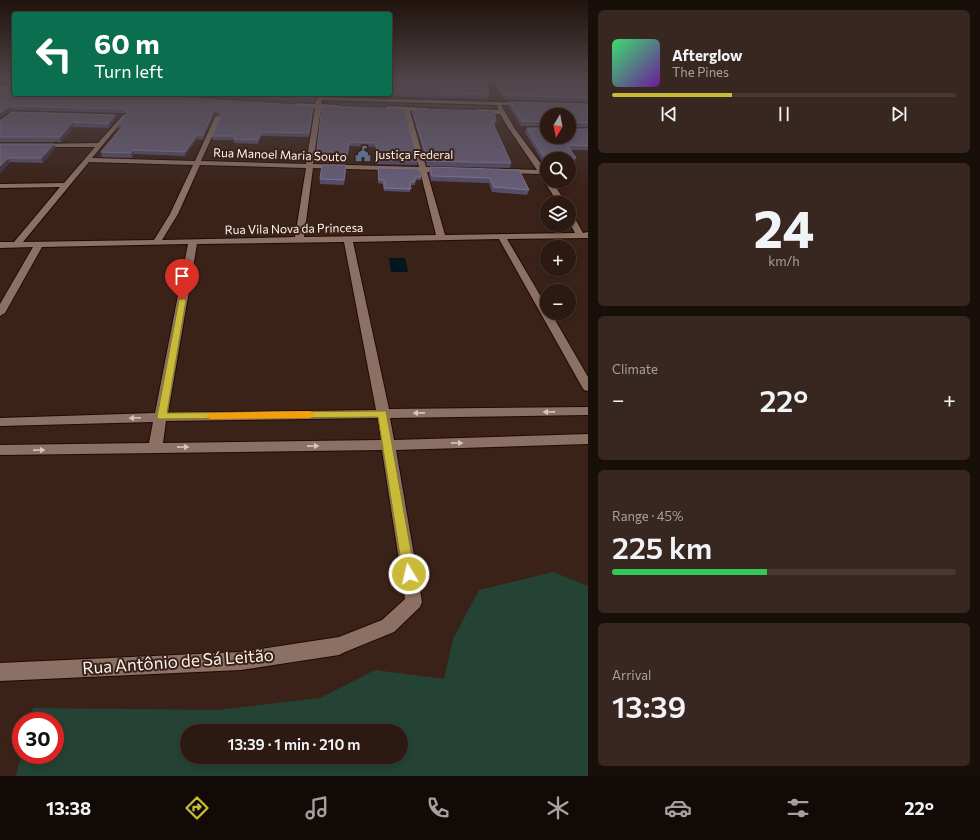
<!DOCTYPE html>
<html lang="en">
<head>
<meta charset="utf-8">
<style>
  body { margin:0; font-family:Commissioner,sans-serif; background:#382720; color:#f1f3f6; height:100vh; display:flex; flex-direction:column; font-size:15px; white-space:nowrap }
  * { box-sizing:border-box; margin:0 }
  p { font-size:13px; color:#a6a19f }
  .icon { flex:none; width:22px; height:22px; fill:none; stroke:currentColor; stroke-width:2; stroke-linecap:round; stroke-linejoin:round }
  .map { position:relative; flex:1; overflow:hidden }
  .drawer { display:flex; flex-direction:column; gap:10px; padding:10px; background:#180e0a; width:392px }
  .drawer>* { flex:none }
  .guide { position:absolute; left:12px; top:12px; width:380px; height:84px; border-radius:4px; box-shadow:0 2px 6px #0003,0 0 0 1px #483832; background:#0b6e4f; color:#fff; overflow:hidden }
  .needle { width:26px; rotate:190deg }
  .buttons { position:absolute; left:540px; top:108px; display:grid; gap:8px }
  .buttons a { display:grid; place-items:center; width:36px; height:36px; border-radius:50%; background:#2c1a12; box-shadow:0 2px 6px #0003,0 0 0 1px #483832; font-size:20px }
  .speed { position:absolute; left:12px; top:712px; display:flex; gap:8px; font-size:20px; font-weight:700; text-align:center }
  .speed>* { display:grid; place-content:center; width:52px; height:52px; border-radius:50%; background:#2c1a12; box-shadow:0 2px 6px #0003,0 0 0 1px #483832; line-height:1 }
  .speed .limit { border:6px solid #d22; background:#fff; color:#111 }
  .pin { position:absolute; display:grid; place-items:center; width:34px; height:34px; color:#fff; margin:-41px -17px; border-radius:50% 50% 50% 0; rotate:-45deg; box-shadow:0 0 4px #0007 }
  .pin .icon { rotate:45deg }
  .me { position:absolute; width:44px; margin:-22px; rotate:351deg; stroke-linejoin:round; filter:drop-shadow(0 0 3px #0008) }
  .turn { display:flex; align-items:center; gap:14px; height:84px; padding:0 16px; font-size:18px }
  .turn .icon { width:52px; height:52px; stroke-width:2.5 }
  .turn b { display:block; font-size:28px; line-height:34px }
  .big { font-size:30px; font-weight:600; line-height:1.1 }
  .drawer .tile { flex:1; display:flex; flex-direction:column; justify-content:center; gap:6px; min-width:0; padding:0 14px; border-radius:6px; background:#382720 }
  .drawer .dial { align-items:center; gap:0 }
  .dial b { font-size:52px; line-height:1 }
  .song { display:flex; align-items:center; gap:12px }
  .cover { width:48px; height:48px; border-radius:6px; background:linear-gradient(135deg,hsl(140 70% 55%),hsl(280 70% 35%)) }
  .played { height:4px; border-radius:2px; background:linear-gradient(90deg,#caba3a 35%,#483832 35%) }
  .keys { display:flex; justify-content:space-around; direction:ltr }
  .heat { display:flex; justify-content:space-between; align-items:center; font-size:22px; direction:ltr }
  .charge { height:6px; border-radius:3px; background:linear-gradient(90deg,#34c759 45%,#483832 0) }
  .trip { position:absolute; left:180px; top:724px; width:228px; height:40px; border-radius:20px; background:#2c1a12; box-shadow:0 2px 6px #0003,0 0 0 1px #483832; font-weight:600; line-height:40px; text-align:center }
  .tabs { display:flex; height:64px; justify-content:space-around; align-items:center; background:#120a07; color:#a6a19f }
  .tabs .icon { width:28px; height:28px }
  .tabs .current { color:#caba3a }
  .tabs b { font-size:18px; color:#f1f3f6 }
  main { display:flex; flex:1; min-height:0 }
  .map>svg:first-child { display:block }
</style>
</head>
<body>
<main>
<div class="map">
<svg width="588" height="776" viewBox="0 0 588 776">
  <rect width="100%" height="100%" fill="#3a2218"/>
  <!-- green -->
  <g fill="#244334" fill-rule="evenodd">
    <path d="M116 94H198L307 99 304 104Z"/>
    <path d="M330 100 488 104 491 105 494 109 332 105 329 104V101Z"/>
    <path d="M553 572 588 586V776H16L21 755H55V721H30L33 708 218 710 320 698 375 670 444 679 453 639 479 590ZM187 731H401V757H187Z"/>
  </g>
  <!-- water -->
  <path fill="#01161e" d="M389 258H405L408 272H391Z"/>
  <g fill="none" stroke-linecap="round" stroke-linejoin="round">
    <defs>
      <g id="minor">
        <path d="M0 85 14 86V90L0 89Z"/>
        <path d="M320 97 528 103 529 104 526 106 501 105 515 129 547 172V179H543L540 174 504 173 500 171 504 169 537 170 509 129 500 114 478 113 475 111 478 109 498 110 497 105 322 100 321 104 338 105 341 107 338 109 321 108 313 164 419 167 405 111 388 110 385 108 388 106 428 108 430 109V111H410L426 167 446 168 450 170 446 172H427L445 235 575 233 569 222V213H572L583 233 588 232V238L507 239 547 307V313H551L588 377V391L584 390 582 387 499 239 353 242 389 409 588 407V415L390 418 394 440 588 434V444L396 450 422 602 420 607 394 632 345 652 339 655 241 670 0 681V663L241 652 339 637 382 620 405 599 382 450 0 455V445L149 443 153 422 0 426V418L155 413 188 244 42 247 5 313 0 316V304L33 247 0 248V242H14L60 187 0 188V184L64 183 95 147H37L34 145 35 144 98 143 124 114 127 116 126 117 92 158 195 161 215 117 218 115 221 117 201 161 306 164 315 108 298 107 295 105 298 103 315 104 316 99ZM89 162 193 165 170 214 154 240 23 242ZM200 165 306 168 295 237 162 240 178 214ZM313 168 420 171 436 235 304 237ZM344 242 376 410 168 413 197 244ZM378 418 381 440 163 443 166 421Z"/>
        <path d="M545 179 552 181 566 203H558L544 181Z"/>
      </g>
    </defs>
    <!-- minor casing -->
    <use href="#minor" stroke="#200b03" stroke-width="2"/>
    <!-- minor -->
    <use href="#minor" fill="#8c7063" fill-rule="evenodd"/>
  </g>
  <!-- wall -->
  <g fill="#544d6b">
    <path d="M0 79H14V85L0 84Z"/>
    <path d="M390 79 489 94 488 99 352 95V94H390Z"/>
    <path d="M491 79H588V102L504 99Z"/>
    <path d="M0 87 14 94 313 106V109L309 137 261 136 258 144 234 143V140H213L212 136 221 116 217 114 214 116 203 140 197 139 185 156 134 154 132 158 102 157 101 152 120 128H118V124L127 114 125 113 12 110 0 117Z"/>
    <path d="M164 94H321V96H318L315 98 314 102Z"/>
    <path d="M509 102 588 104V127H569L547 115V126H521L509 106Z"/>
    <path d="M322 106 418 161 417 165 377 164 376 147 348 146 346 163 316 162Z"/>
    <path d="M412 109 496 121 495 125H494L511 163 510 168 427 166 412 113Z"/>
    <path d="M115 115 116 119 109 128 74 127 61 142H0V121Z"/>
    <path d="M527 128 588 129V150H570L576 158 574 163H569V159H547V162H543L525 132Z"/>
    <path d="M0 144H54L55 148 43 163 10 162 0 173Z"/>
    <path d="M430 167 519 170 529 190 527 195 492 192 489 183 431 181 429 173Z"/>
    <path d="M378 168 421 177V180H415V185H410V192L384 191 383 184 378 183Z"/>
    <path d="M346 170 344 185 320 184V179Z"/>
  </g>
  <!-- shaded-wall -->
  <g fill="#423444">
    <path d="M315 94H318V96L315 98 314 102V98Z"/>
    <path d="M11 106 12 110 0 117V113Z"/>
    <path d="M313 106V109L309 137V133Z"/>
    <path d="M217 110V114L214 116 203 140V135L213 112Z"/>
    <path d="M115 115 116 119 109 128 108 124Z"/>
    <path d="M73 122 74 127 61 142 60 137Z"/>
    <path d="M261 132V136L258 144V140Z"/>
    <path d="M197 135V139L185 156V152Z"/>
    <path d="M54 144 55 148 43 163 41 158Z"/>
    <path d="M133 150 134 154 132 158 131 153Z"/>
    <path d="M8 158 10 162 0 173V166Z"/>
  </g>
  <!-- building -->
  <g fill="#665e79" stroke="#7e768b">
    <path d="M0 79H14V81L0 80Z"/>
    <path d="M390 79H485L489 94 390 92Z"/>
    <path d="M495 79H588V98L505 95Z"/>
    <path d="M0 87 13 88 14 87V94H122L313 106 309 133 261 132 258 140 234 139 235 136H212L222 114 217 110 213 112 203 135H197L185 152 133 150 131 153 101 152 124 125 118 124 127 113V111L124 109 11 106 0 113Z"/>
    <path d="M244 94H315L314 98Z"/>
    <path d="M509 102 588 104V123L570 122 569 127V115H547V122L522 121Z"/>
    <path d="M322 106 404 109 418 161 377 160 376 143 349 142 347 159 316 158Z"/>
    <path d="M412 109 494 111 496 121H492L511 163 428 161Z"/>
    <path d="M12 112 115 115 108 124 73 122 60 137H0V121Z"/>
    <path d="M527 128H547V137H569V128L570 129H588V146L567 145 576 158 544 157Z"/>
    <path d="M0 144H54L41 158H8L0 166Z"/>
    <path d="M322 165H346L344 180 320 179Z"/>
    <path d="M430 167 519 170 529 190 494 187 490 178 432 176Z"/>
    <path d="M378 168 419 169 421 177H415V182H410L411 189 384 188V180H379Z"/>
  </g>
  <!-- one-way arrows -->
  <defs><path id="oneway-solid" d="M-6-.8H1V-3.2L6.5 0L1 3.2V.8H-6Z"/></defs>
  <g fill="#d5c5bd">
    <use href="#oneway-solid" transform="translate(549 412) rotate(179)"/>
    <use href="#oneway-solid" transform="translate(419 413) rotate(179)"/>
    <use href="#oneway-solid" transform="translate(135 418) rotate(178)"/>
    <use href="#oneway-solid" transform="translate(457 443) rotate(-1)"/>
    <use href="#oneway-solid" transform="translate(313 446) rotate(-1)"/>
    <use href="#oneway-solid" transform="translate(183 447) rotate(-1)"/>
    <use href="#oneway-solid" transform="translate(39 450) rotate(-1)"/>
  </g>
  <!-- sky -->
  <linearGradient id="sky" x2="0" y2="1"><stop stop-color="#20130d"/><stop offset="0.42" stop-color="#4f4448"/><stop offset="1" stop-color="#4f4448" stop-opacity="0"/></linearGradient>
  <rect width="588" height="188" fill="url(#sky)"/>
  <!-- route -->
  <path fill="#caba3a" stroke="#837926" d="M182 298 186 300 167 413 386 411 415 574 413 578 409 579 405 578 403 574 378 417 158 419 157 417 179 300Z"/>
  <!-- slow -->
  <path fill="#f59e0b" d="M310 411 315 414 310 418 210 419 205 416 210 413Z"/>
  <!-- icons -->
  <defs>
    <symbol id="civic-bare" viewBox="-9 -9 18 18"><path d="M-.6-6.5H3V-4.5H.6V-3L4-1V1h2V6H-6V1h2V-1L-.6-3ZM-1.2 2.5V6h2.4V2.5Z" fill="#5c6f8a" stroke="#3a2218" stroke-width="2.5" paint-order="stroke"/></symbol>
  </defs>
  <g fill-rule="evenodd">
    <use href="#civic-bare" x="352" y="143" width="22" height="22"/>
  </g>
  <g text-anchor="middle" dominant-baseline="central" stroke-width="4" stroke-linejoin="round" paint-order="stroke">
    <!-- far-street labels -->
    <g font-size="12" fill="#fdf3ee" stroke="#3a2218">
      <text transform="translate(280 154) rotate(2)">Rua Manoel Maria Souto</text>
      <text transform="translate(294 228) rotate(-1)">Rua Vila Nova da Princesa</text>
    </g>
    <!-- far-poi labels -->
    <g font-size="12" fill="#fdf3ee" stroke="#3a2218" text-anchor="start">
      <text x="375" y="154">Justiça Federal</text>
    </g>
    <!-- near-street labels -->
    <g font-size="17" fill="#fdf3ee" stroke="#3a2218">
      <text transform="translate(178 661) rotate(-4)">Rua Antônio de Sá Leitão</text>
    </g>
  </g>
</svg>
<div class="buttons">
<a><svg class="needle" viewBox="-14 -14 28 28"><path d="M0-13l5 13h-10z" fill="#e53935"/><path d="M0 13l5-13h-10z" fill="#a6a19f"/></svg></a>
<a><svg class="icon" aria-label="search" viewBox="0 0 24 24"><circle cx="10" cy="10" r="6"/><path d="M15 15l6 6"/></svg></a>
<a><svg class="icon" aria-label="layers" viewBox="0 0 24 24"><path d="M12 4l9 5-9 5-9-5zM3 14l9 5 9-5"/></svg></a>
<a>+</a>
<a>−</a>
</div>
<div class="speed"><div class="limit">30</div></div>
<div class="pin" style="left:182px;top:300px;background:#d93025"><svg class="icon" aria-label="arrive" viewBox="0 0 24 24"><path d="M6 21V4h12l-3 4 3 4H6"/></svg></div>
<svg class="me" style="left:409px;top:574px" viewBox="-20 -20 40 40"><circle r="17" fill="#caba3a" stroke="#fff" stroke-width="3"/><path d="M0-11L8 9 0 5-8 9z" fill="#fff"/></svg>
<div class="trip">13:39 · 1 min · 210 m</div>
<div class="guide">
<div class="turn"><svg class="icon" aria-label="left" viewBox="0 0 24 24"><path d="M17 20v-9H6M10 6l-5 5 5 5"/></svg><div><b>60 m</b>Turn left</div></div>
</div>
</div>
<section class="drawer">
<div class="tile">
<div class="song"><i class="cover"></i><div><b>Afterglow</b><p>The Pines</p></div></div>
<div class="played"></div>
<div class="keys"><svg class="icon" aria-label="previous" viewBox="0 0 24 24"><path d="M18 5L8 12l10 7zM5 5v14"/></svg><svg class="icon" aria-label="pause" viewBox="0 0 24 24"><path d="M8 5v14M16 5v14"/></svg><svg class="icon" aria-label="next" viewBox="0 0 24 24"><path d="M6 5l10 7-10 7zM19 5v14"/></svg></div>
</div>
<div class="tile dial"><b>24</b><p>km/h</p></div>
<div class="tile"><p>Climate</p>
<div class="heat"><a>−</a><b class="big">22°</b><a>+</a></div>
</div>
<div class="tile"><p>Range · 45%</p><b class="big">225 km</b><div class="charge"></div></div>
<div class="tile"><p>Arrival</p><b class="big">13:39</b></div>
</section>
</main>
<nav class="tabs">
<b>13:38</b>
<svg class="icon current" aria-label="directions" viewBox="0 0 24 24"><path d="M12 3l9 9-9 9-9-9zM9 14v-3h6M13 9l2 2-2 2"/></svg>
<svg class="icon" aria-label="music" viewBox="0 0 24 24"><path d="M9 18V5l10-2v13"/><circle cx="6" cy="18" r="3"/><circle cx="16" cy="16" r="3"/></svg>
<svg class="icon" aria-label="phone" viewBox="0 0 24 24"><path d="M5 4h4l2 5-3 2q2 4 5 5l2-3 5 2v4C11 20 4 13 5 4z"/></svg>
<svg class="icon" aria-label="climate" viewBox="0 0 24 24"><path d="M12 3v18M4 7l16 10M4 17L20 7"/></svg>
<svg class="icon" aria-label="car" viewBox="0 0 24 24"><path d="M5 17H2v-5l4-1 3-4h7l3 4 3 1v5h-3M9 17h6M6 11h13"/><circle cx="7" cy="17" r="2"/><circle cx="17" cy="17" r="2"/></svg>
<svg class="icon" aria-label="filters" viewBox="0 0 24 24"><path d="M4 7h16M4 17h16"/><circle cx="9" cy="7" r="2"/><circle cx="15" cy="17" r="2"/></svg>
<b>22°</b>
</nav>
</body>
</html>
